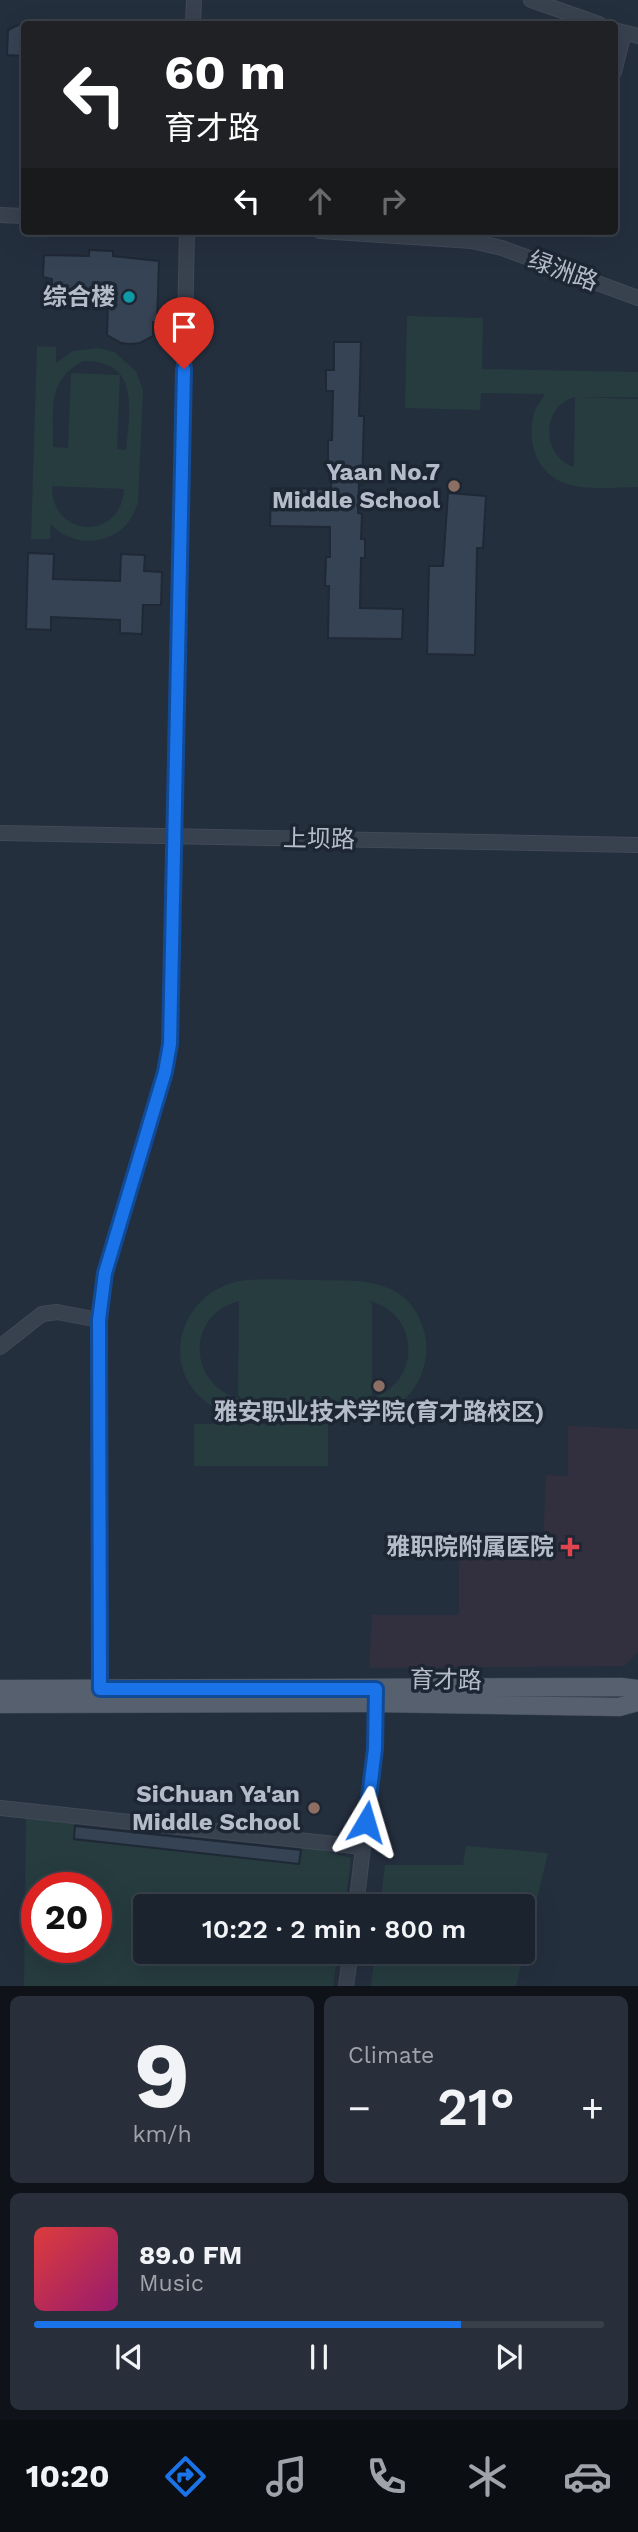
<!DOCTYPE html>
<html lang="en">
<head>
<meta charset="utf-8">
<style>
  body { margin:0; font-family:"Work Sans","Noto Sans SC",sans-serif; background:#282f3a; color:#f1f3f6; height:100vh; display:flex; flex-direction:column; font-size:26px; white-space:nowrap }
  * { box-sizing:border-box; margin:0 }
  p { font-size:23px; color:#a0a4aa }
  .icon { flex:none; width:38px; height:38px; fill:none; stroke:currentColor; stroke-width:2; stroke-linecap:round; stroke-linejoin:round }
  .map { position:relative; height:1986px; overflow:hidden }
  .details { display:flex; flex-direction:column; gap:10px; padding:10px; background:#0f1319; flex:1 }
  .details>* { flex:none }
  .hud { position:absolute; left:21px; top:21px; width:597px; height:214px; border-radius:7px; box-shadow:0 7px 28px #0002,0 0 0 2px #39404a; background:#202124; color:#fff; overflow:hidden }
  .speed { position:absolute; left:21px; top:1872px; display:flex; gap:14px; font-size:35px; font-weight:700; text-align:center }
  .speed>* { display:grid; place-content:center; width:91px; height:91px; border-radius:50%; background:#1b232e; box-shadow:0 7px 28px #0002,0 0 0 2px #39404a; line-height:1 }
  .speed .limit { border:10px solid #d22; background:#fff; color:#111 }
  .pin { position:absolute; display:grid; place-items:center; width:60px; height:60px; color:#fff; margin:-72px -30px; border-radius:50% 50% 50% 0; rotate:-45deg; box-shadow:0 0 7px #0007 }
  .pin .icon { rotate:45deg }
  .me { position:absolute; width:77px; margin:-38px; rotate:7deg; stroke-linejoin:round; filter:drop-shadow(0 0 5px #0008) }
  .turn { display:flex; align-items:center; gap:24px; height:147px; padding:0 28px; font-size:32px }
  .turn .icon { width:91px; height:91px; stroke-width:2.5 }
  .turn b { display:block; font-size:49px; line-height:60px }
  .lanes { display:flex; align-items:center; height:66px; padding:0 28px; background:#0003; justify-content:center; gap:35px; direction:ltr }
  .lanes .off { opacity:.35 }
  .big { font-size:52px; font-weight:600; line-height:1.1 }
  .details .card { flex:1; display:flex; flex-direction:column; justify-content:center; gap:10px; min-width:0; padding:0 24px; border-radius:10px; background:#282f3a }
  .details .dial { align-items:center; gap:0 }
  .dial b { font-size:91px; line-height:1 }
  .song { display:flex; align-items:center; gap:21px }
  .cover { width:84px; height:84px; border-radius:10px; background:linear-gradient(135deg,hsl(0 70% 55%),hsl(320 70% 35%)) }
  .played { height:7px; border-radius:4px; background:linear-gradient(90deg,#1a73e8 75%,#39404a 75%) }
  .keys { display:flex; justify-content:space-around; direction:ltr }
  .heat { display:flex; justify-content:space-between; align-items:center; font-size:38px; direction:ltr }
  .details .tiles { flex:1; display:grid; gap:10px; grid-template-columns:1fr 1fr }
  .card:last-child { grid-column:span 2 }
  .trip { position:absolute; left:133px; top:1894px; width:402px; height:70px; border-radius:7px; background:#1b232e; box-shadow:0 7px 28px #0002,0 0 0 2px #39404a; font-weight:600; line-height:70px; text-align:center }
  .dock { display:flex; height:112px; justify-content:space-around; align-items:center; background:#0b0e12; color:#a0a4aa }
  .dock .icon { width:49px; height:49px }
  .dock .selected { color:#1a73e8 }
  .dock b { font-size:32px; color:#f1f3f6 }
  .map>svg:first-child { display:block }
</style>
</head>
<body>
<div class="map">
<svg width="638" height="1986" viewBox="0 0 638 1986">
  <rect width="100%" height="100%" fill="#242f3e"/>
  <!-- medical -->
  <path fill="#32303f" d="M568 1426 638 1429V1652L624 1666 369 1668 372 1615H459V1548L543 1546 546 1475 568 1476Z"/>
  <!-- green -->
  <g fill="#263c3f" fill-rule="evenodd">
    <path d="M407 316 483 318 482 369 638 372V397H576L638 399V487C616 487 588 491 567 484 537 475 526 442 534 413 536 406 542 400 545 394L481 393 480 410 405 408ZM575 397 574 466 573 467C541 455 541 406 575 397Z"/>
    <path d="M37 346 56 347V363L73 351 99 348 114 352 136 371 143 390 138 503C134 512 131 521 123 528 102 546 69 545 51 524L50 539H31ZM83 361C140 360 130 409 126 450L117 449 120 375 71 373 68 448 53 447C54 410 46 381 83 361ZM52 486 124 489C122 541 51 539 52 486Z"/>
    <path d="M239 1281C262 1278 286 1280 308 1280 355 1281 408 1274 424 1331 429 1349 426 1370 415 1387 406 1400 393 1410 378 1415 357 1421 331 1417 309 1417 286 1417 262 1419 240 1417 231 1416 222 1412 215 1408 156 1374 177 1294 239 1281ZM239 1301 238 1396 243 1399C188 1389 184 1315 239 1301ZM369 1301C423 1314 421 1388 367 1399L372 1396V1304Z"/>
    <rect x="194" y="1424" width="134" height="42"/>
    <path d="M26 1817 76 1821 74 1840 299 1864 301 1845 351 1858 345 1906H145V1951H338L333 1986H24ZM37 1888H96V1948H37Z"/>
    <path d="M466 1846 548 1853 516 1986H371L375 1951H523V1906H380L385 1865H463Z"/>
  </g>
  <!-- building -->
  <g fill="#364354" stroke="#1f2835" stroke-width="2">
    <path d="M18 25H24V56L7 55 8 30Z"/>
    <path d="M89 250 113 251V256L159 261 157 322H153V336L140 343 130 344 121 343 107 335 108 302 94 294 66 293V298H51L52 279 43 277 44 255 89 256Z"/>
    <path d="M334 342H361L359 416H364L362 485 359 484 358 513 362 514 361 539H365V558H361L360 608 403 609 402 639 328 638 329 586H325L326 557H330V527L270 526 271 488 331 489 332 462H328V440H332L333 391H326V370H334Z"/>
    <path d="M448 493 486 496 483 548H477L475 655 427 654 429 566H443Z"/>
    <path d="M28 553 54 554 53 579 120 581 121 554 145 555 144 571 162 572 161 605H143L142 634 120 633V620L51 617V630L26 629Z"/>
    <path d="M75 1826 301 1850 299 1864 74 1839Z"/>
  </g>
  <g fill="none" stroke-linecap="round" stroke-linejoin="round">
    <defs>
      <g id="minor">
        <path d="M531 0 599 24"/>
        <path d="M193 24 194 0"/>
        <path d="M614 30 638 36"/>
        <path d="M614 72 624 33"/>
        <path d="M0 215 24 216"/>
        <path d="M320 231 472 241 502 248 638 298"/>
        <path d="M0 833 638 845"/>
        <path d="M0 1347 42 1314 57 1312 99 1320"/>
        <path d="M100 1699 99 1320 105 1273 165 1072 170 1044 187 231"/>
        <path d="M0 1808 363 1847"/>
        <path d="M356 1906 375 1749V1694"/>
        <path d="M346 1986 351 1951"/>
      </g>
      <g id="major">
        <path d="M0 1689 621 1687 638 1689"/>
        <path d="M0 1704 375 1703 619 1707 638 1702"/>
      </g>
    </defs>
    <!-- minor casing -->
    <use href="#minor" stroke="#414a57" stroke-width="16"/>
    <!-- major casing -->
    <use href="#major" stroke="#414a57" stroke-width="19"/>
    <!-- minor -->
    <use href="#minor" stroke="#38414e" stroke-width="14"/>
    <!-- major -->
    <use href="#major" stroke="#56606e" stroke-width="18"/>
  </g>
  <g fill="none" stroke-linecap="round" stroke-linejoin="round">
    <defs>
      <path id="route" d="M184 369 170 1044 165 1072 105 1273 99 1320 100 1689H376L375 1749 366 1822"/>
    </defs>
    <!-- route casing -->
    <use href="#route" stroke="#114b97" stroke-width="18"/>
    <!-- route -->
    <use href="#route" stroke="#1a73e8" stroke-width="12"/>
  </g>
  <!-- markers -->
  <circle fill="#0f9aa8" stroke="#1d2633" stroke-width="2.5" cx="129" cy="297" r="7"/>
  <g fill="#8d6e63" stroke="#1d2633" stroke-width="2.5">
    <circle cx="454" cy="486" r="7"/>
    <circle cx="379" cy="1386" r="7"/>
    <circle cx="314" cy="1808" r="7"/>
  </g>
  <path fill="#e0444e" stroke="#1d2633" stroke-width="2.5" d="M566.5 1536.5h7v7h7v7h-7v7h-7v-7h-7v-7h7z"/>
  <g text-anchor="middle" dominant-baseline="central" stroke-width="7" stroke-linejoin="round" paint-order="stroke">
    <!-- street labels -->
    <g font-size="24" fill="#b4bcc9" stroke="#1d2633">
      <text transform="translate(563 271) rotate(20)">绿洲路</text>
      <text transform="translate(319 839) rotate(1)">上坝路</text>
      <text transform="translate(446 1680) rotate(1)">育才路</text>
    </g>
    <!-- poi labels -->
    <g font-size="24" font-weight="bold" fill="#b4bcc9" stroke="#1d2633" text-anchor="end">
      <text x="115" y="297">综合楼</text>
      <text x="440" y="472">Yaan No.7<tspan x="440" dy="28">Middle School</tspan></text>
      <text x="379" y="1412" text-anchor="middle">雅安职业技术学院(育才路校区)</text>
      <text x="554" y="1547">雅职院附属医院</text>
      <text x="300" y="1794">SiChuan Ya'an<tspan x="300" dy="28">Middle School</tspan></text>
    </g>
  </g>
</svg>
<div class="speed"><div class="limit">20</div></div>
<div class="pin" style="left:184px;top:369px;background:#d93025"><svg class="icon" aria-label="arrive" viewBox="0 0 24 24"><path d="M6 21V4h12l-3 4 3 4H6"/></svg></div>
<svg class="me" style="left:366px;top:1822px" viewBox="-20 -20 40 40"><path d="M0-17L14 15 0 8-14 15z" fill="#1a73e8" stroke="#fff" stroke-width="4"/></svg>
<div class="trip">10:22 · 2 min · 800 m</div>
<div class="hud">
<div class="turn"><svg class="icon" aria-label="left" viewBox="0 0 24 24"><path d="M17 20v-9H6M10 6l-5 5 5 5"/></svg><div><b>60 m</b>育才路</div></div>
<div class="lanes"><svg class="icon" aria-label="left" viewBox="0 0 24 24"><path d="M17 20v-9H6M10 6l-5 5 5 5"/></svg><svg class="icon off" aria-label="ahead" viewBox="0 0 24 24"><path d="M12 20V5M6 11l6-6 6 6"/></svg><svg class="icon off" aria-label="right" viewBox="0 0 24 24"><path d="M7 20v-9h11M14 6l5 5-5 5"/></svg></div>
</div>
</div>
<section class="details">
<div class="tiles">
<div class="card dial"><b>9</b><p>km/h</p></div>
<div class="card"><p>Climate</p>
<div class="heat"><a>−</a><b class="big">21°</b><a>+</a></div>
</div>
<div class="card">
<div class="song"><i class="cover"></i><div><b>89.0 FM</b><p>Music</p></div></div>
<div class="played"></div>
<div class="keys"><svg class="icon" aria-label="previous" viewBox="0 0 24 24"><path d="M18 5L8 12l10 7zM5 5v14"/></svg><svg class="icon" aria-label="pause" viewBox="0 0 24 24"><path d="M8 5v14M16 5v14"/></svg><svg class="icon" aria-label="next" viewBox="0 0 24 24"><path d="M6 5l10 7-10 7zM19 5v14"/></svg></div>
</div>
</div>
</section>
<nav class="dock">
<b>10:20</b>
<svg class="icon selected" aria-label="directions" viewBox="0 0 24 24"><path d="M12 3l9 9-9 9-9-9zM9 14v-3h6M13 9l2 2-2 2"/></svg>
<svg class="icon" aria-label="music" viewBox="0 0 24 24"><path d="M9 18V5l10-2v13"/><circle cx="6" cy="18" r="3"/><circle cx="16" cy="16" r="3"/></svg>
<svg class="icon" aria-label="phone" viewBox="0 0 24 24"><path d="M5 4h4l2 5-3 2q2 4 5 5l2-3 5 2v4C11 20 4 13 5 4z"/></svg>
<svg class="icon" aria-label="climate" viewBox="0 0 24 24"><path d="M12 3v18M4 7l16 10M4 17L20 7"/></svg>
<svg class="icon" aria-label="car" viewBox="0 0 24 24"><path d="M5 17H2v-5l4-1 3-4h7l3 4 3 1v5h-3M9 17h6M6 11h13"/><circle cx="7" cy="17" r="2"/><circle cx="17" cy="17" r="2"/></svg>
</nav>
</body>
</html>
